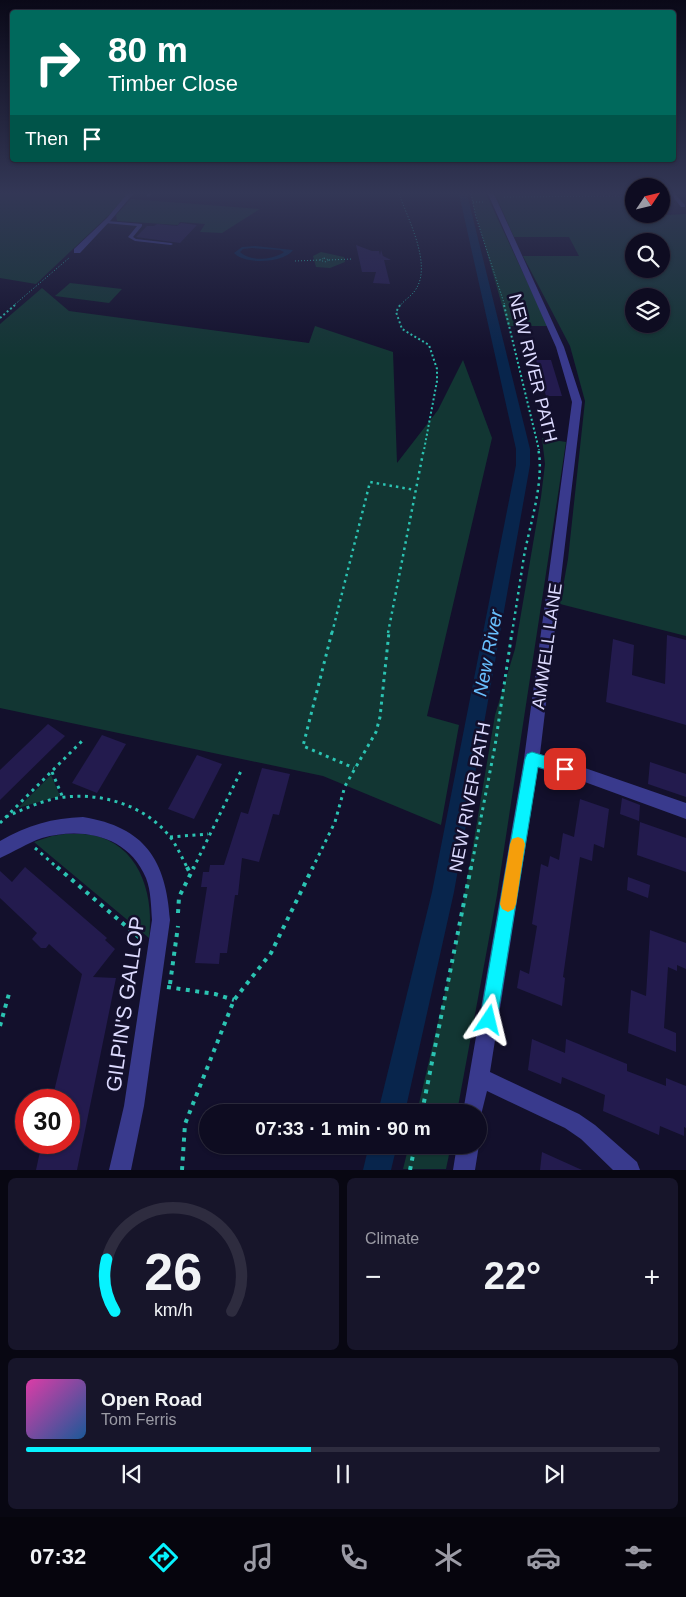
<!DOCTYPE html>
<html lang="en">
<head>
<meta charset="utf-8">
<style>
  body { margin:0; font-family:Arial,sans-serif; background:#17152a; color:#f1f3f6; height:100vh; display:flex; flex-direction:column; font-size:19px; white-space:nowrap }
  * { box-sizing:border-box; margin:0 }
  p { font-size:16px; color:#9b9ba5 }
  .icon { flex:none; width:28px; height:28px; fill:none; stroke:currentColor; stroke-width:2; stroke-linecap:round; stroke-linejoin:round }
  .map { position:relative; height:1170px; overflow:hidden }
  .details { display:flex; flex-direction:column; gap:8px; padding:8px; background:#080712; flex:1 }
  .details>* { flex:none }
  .guide { position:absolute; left:10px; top:10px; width:666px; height:152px; border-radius:5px; box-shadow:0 1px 4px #0004,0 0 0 1px #2e2c3f; background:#00695c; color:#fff; overflow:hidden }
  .needle { width:32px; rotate:55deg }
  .buttons { position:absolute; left:625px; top:178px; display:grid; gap:10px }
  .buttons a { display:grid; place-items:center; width:45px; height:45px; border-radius:50%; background:#0e0c21; box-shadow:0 1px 4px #0004,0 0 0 1px #2e2c3f; font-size:25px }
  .speed { position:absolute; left:15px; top:1089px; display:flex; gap:10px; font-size:25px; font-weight:700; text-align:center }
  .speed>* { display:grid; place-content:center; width:65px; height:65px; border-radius:50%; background:#0e0c21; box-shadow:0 1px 4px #0004,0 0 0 1px #2e2c3f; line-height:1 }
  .speed .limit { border:8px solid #d22; background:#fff; color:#111 }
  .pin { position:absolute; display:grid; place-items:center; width:42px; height:42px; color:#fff; margin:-21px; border-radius:10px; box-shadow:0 2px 8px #0006 }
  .me { position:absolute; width:55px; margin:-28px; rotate:10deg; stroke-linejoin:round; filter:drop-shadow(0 0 4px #0008) }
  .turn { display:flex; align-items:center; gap:18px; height:105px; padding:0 15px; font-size:22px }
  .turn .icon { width:65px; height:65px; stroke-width:2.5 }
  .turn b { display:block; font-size:35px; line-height:42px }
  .then { display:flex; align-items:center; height:48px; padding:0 15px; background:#0003; gap:10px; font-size:19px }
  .big { font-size:38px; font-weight:700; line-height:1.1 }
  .details .widget { flex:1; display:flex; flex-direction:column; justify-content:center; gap:8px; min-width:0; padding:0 18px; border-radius:8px; background:#17152a }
  .details .dial { align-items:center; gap:0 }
  .dial svg { height:130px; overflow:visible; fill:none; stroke:#2e2c3f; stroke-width:7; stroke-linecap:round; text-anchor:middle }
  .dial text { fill:#f1f3f6; stroke:none }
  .song { display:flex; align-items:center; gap:15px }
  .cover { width:60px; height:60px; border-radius:8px; background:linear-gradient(135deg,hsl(320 70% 55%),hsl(210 70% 35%)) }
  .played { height:5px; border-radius:2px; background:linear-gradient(90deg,#07f3ff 45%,#2e2c3f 45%) }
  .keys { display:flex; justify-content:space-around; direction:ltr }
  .heat { display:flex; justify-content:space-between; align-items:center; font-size:28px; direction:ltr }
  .details .tiles { flex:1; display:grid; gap:8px; grid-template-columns:1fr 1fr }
  .widget:last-child { grid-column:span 2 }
  .trip { position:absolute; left:199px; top:1104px; width:288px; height:50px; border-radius:25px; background:#0e0c21; box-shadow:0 1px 4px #0004,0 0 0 1px #2e2c3f; font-weight:700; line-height:50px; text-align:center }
  .dock { display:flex; height:80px; justify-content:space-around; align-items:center; background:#06050d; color:#9b9ba5 }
  .dock .icon { width:35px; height:35px }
  .dock .on { color:#07f3ff }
  .dock b { font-size:22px; color:#f1f3f6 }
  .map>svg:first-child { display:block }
</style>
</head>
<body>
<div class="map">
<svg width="686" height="1170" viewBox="0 0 686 1170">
  <rect width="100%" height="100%" fill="#13102c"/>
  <!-- green -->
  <g fill="#123633" fill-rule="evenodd">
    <path d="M0 194H127L110 214 36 284 0 278Z"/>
    <path d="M470 194H486L548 326H508Z"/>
    <path d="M495 194H634L569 196V197L634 196V214H661V208L667 215 686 214V636L560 604 568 559 585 401 570 346 523 256H579L569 237H514ZM634 241H661V269H634ZM634 296H661V324H634Z"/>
    <path d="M131 199 260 209 222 233 200 232 205 224 180 222 178 225 117 221 116 215Z"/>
    <path d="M321 252 344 257 345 262 330 268 316 267 313 256Z"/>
    <path d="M70 283 122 289 109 303 55 296Z"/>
    <path d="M42 288 69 311 309 343 315 326 393 352 397 463 438 410 463 360 492 438 427 716 459 725 441 825 323 776 0 708V324Z"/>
    <path d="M542 438 566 442 497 895 457 1112H417L456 946 495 715 515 649 541 497 545 464Z"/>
    <path d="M51 775 60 796 18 808Z"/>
    <path d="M65 834C77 834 89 833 100 837 143 851 154 900 149 938L34 842 52 836Z"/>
    <path d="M409 1145H451L446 1169H403Z"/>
  </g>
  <!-- water -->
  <path fill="#08254c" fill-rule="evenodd" d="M255 246 293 250C284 263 245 265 234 253L242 247ZM252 248 280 250 284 252C273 260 251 262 240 252L243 249Z"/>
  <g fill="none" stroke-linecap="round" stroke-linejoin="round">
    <!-- canal -->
    <g fill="#08254c" fill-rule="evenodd">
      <path d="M459 194H467L530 449V465L454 892 405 1112H378L432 892 516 465V449Z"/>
      <path d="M369 1145H397L391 1170H363Z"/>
    </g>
  </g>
  <!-- building -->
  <g fill="#231b4e">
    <path d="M181 223 197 225 180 243 136 237 147 226H154L157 224 177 226Z"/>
    <path d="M356 245 372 251H379L380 255 381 250 383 256 391 260H384L390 284 373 283 376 272H362Z"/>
    <path d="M536 360H551L562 396H546Z"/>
    <path d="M667 635 686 640V725L606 702 613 639 634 645 632 675 665 684Z"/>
    <path d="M48 724 65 736 0 800V770Z"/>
    <path d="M102 735 126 744 97 793 72 783Z"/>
    <path d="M197 755 222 764 194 819 168 809Z"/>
    <path d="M650 762 686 774V797L648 784Z"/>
    <path d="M262 768 290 774 279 815 273 814 259 862 242 858 238 895H235L227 953H220L219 964 195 963 207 887H201L203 872H209L210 865H224L241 812 248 814Z"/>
    <path d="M622 798 640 805 639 821 620 814Z"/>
    <path d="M580 799 609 809 604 848 594 844 592 861 580 857 563 977 565 978 562 1006 517 988 520 970 529 974 537 926 532 924 541 864 548 867 550 856 559 860 563 833 574 837Z"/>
    <path d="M640 822 686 838V872L637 855Z"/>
    <path d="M25 867 107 938 105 940 115 949 93 977 116 978 77 1170H36L42 1142H69V1100H52L82 974 49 944 46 948H41L32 939 37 933 0 898V871L12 882Z"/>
    <path d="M628 877 650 885 648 898 627 890Z"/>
    <path d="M650 930 686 943V969L677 965V971L668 967 664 1028 676 1033V1052L628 1033 631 990 646 996Z"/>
    <path d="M532 1039 565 1053 566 1039 627 1064V1071L666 1086V1078L686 1086V1128L684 1127V1136L660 1126 659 1135 603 1111 605 1095 562 1077 561 1084 528 1070Z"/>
    <path d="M542 1152 582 1170H540Z"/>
  </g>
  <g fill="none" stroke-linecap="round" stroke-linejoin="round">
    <!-- path-far4 -->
    <g stroke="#2bc3b2" stroke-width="1" stroke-dasharray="1 2" stroke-linecap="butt">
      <path d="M399 194C408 219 432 264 416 289 412 296 404 300 400 306"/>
      <path d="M471 194 476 217 505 306"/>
      <path d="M504 197 634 196"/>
      <path d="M473 202H484"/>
      <path d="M324 258 329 260 325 262 320 260Z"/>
      <path d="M329 260 352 259"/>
      <path d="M295 261 320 260"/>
      <path d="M13 306 69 258"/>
    </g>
    <!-- path-far3 -->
    <g stroke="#2bc3b2" stroke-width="2" stroke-dasharray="2 2.5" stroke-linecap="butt">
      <path d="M400 305 396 312 402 329 429 345 437 369V381L424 450"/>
      <path d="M504 305 539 450"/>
      <path d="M0 318 15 305"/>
    </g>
    <!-- path-far2 -->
    <g stroke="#2bc3b2" stroke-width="2.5" stroke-dasharray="2.5 4" stroke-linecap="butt">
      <path d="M332 633 370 482 415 490"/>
      <path d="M388 633 424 448"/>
      <path d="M512 633C516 608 520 582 524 556 530 524 545 480 538 448"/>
    </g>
    <!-- path-far1 -->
    <g stroke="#2bc3b2" stroke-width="3" stroke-dasharray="3 4.5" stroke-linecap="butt">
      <path d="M332 632 303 746 354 768"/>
      <path d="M52 772 63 798"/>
      <path d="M6 817C21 810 37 803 53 799 95 790 144 803 171 838 178 848 182 858 188 869"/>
      <path d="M0 823 84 739"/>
      <path d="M170 837 208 834"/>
      <path d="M35 848 59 869"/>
      <path d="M193 869 242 769"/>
      <path d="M312 869 335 822 345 786 376 732 380 717 389 632"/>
      <path d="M471 869 495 746 512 632"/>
    </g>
    <!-- path -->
    <g stroke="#2bc3b2" stroke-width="4" stroke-dasharray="4 5.5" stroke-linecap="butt">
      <path d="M57 867 141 939"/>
      <path d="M187 867 190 873"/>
      <path d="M178 913 179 897 194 867"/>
      <path d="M170 984 178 926"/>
      <path d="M167 987 215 994 234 1000"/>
      <path d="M0 1026 10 990"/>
      <path d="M422 1112 471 867"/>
      <path d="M182 1170 185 1124 234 1000 271 953 313 867"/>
      <path d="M410 1170 415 1145"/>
    </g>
    <!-- lane -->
    <g fill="#393a8d" fill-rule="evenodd">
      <path d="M147 194H152L148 197 146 196Z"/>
      <path d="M671 194H675L685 205V207H681Z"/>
      <path d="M107 221 142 224V226L133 237 136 239 171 243 173 244 171 245 135 241 128 237 137 226 105 223V222Z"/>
    </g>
    <!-- street -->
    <g fill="#393a8d" fill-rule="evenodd">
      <path d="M127 194H133L111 220 80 253H74V249L107 218Z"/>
      <path d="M488 194H494L564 347 582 402 540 754 582 767 686 803V819L582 781 538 768 490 1072 579 1114 595 1125 637 1162 640 1170H613L581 1139 565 1128 487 1091 480 1119 478 1121V1112H463L524 759 572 402 556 347Z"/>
      <path d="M83 817C145 827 166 860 170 920L144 1106 131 1170H109L124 1106 152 920C151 906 151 891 146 878 128 835 82 827 42 838 27 843 14 852 0 858V841C27 825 53 818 83 817Z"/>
      <path d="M478 1142 479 1145 475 1170H453L457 1145H478Z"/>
    </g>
  </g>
  <!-- sky -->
  <linearGradient id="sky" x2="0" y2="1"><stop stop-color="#0a0918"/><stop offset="0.54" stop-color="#333756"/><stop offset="1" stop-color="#333756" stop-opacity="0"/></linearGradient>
  <rect width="686" height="358" fill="url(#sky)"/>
  <!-- route -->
  <path fill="#07f3ff" stroke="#059ea6" d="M532 752 570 764 572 769 570 774 565 776 538 767 497 1020 495 1027 489 1029 482 1027 480 1020 525 759 527 754Z"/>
  <!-- slow -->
  <path fill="#f59e0b" d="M518 837 523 839 525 844 516 904 514 909 508 912 502 909 500 904 510 844 512 839Z"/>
  <g text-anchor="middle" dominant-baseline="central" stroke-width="5" stroke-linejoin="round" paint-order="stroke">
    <!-- street labels -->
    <g font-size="18" fill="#dddbff" stroke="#13102c">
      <text transform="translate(533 368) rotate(76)">NEW RIVER PATH</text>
      <text transform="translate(547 646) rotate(-82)">AMWELL LANE</text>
      <text transform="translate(470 797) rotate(-79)">NEW RIVER PATH</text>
    </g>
    <!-- water labels -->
    <g font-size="19" font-style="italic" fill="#69c1ff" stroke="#13102c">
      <text transform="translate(488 653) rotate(-79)">New River</text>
    </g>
    <!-- near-street labels -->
    <g font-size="21" fill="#dddbff" stroke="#13102c">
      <text transform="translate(125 1004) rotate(-82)">GILPIN'S GALLOP</text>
    </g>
  </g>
</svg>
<div class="buttons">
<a><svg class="needle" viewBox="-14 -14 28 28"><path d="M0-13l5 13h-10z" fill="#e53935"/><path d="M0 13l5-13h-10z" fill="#9b9ba5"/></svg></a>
<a><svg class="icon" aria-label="search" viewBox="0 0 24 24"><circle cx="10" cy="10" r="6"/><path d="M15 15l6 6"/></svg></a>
<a><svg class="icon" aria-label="layers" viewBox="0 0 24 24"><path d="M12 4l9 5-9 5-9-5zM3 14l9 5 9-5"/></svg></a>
</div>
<div class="speed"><div class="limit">30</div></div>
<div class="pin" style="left:565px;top:769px;background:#d93025"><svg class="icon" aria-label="arrive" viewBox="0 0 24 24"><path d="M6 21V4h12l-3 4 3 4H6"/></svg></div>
<svg class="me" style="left:489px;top:1020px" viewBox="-20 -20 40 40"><path d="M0-17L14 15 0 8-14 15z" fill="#07f3ff" stroke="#fff" stroke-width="4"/></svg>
<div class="trip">07:33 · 1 min · 90 m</div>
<div class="guide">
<div class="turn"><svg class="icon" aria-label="right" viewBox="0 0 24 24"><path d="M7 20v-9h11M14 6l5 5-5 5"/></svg><div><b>80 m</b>Timber Close</div></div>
<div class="then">Then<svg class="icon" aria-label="arrive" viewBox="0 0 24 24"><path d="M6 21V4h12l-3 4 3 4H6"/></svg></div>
</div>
</div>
<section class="details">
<div class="tiles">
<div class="widget dial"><svg viewBox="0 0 100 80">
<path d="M14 69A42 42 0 1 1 86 69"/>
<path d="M14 69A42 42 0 0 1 9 37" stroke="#07f3ff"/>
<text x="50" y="56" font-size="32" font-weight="700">26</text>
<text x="50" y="72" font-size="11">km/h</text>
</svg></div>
<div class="widget"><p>Climate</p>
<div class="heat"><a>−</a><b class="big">22°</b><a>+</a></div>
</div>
<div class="widget">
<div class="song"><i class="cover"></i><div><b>Open Road</b><p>Tom Ferris</p></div></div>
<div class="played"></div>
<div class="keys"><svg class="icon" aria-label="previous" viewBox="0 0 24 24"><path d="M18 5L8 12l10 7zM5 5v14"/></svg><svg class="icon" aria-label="pause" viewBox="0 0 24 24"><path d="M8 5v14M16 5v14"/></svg><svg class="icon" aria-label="next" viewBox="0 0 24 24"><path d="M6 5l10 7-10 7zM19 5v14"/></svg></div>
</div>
</div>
</section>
<nav class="dock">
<b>07:32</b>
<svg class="icon on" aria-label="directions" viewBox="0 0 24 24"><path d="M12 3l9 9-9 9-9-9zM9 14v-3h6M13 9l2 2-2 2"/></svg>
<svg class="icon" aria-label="music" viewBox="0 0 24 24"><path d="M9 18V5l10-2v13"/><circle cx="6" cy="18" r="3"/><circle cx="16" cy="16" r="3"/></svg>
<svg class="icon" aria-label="phone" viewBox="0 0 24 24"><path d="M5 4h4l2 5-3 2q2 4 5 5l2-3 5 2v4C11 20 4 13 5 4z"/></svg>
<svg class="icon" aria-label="climate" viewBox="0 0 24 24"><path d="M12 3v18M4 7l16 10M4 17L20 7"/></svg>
<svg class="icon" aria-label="car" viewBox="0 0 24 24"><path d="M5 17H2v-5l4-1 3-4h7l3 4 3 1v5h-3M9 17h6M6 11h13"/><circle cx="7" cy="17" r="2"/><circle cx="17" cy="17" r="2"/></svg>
<svg class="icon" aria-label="filters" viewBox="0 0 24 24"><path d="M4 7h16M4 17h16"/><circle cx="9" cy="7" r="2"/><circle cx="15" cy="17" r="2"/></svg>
</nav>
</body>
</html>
